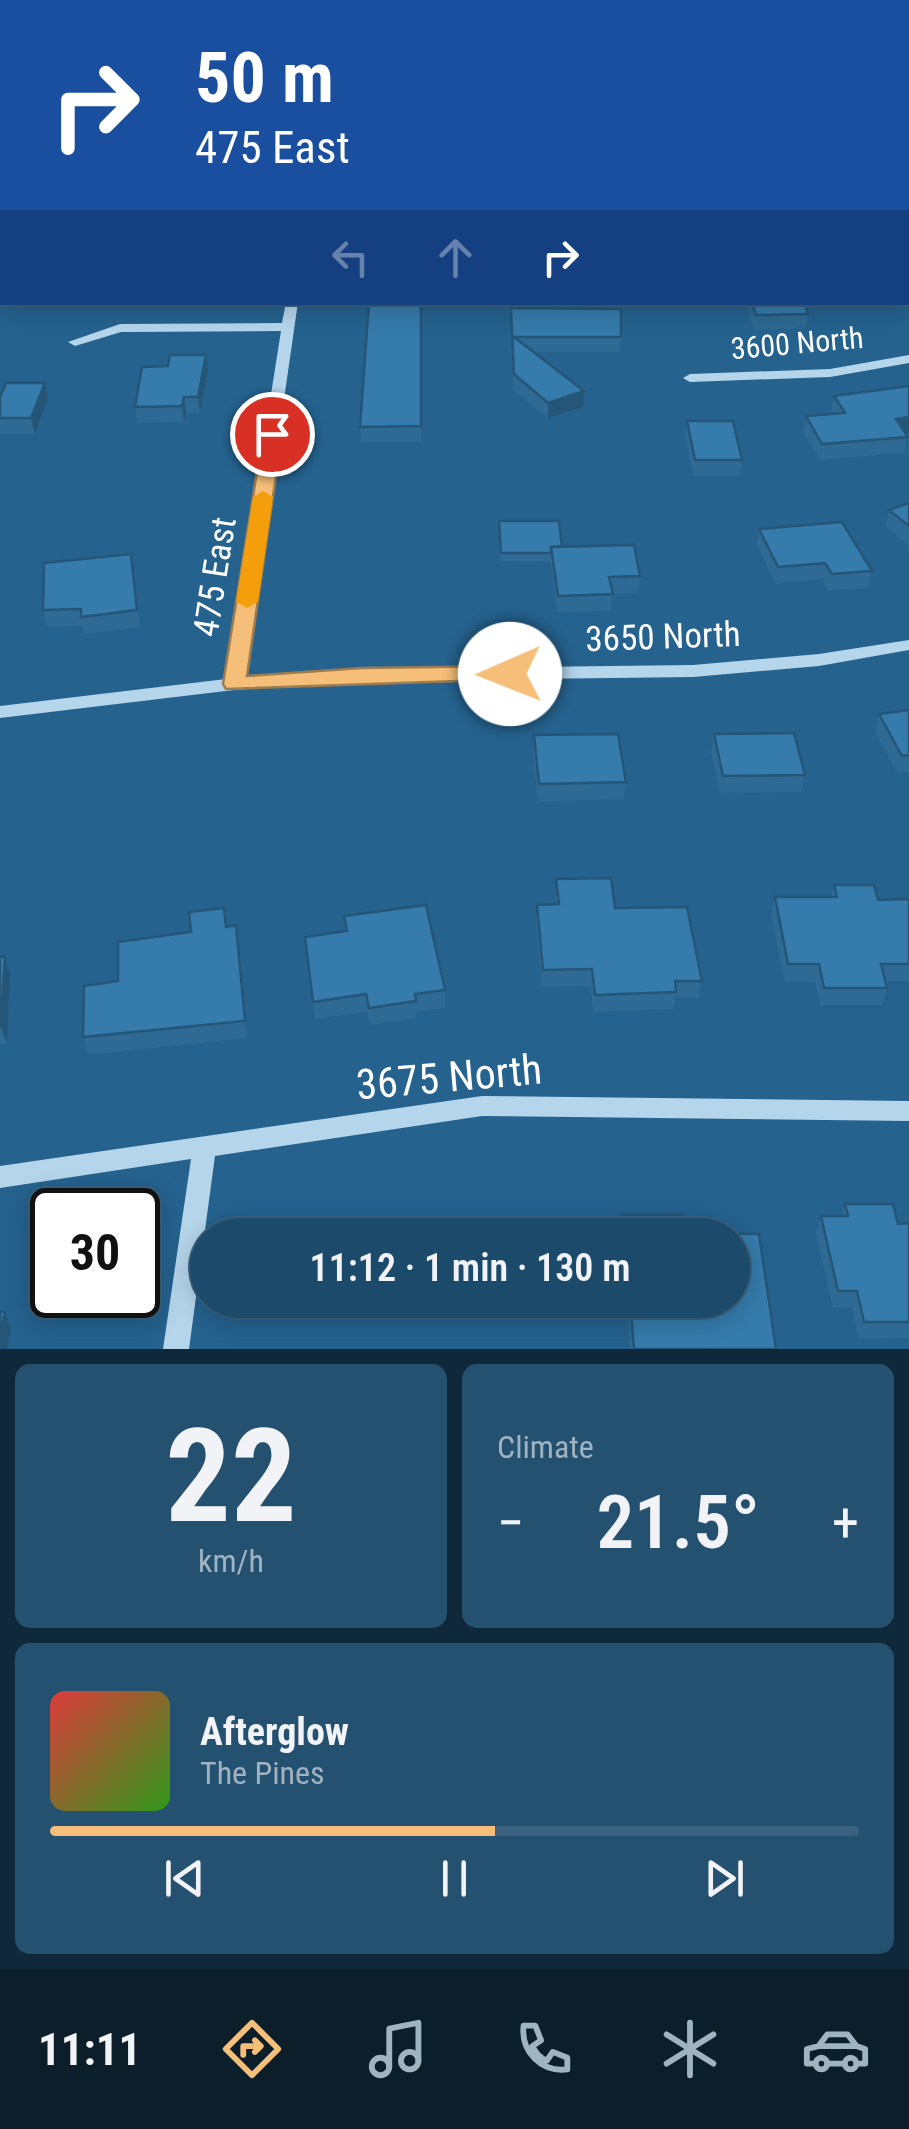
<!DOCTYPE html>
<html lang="en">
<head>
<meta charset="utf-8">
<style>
  body { margin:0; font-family:"Roboto Condensed",sans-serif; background:#255170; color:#f1f3f6; height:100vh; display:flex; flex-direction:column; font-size:38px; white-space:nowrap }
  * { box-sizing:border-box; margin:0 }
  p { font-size:32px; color:#a0b3c1 }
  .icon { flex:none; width:55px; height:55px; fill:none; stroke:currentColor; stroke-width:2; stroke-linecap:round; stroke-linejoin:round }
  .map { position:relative; height:1349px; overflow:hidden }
  .panel { display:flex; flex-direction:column; gap:15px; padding:15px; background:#0f293a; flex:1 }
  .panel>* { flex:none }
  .banner { position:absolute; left:0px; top:0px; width:910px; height:305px; box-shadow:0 5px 25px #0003,0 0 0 2px #3a627e; background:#1a4fa0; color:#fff; overflow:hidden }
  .speed { position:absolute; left:30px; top:1188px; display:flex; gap:20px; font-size:50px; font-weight:700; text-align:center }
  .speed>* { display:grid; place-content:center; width:130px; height:130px; border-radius:50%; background:#1c4a6a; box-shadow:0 5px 25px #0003,0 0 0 2px #3a627e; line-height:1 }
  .speed .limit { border:5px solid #111; border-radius:15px; background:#fff; color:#111 }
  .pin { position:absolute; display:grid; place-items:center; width:85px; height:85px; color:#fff; margin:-42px; border:5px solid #fff; border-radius:50%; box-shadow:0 2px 10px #0007 }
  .me { position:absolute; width:110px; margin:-55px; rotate:269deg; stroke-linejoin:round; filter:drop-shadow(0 0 8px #0008) }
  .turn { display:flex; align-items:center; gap:35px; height:210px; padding:0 30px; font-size:45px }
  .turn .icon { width:130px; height:130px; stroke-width:2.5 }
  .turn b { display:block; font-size:70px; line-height:85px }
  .lanes { display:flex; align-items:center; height:95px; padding:0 30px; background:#0003; justify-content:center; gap:50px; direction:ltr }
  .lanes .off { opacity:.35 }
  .big { font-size:75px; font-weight:600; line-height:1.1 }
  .panel .tile { flex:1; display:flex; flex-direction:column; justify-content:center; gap:15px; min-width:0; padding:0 35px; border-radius:15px; background:#255170 }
  .panel .dial { align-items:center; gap:0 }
  .dial b { font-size:130px; line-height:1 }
  .song { display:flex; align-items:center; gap:30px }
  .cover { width:120px; height:120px; border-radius:15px; background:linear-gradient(135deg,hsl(0 70% 55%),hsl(110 70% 35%)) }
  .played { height:10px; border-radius:5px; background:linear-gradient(90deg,#f5bf79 55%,#3a627e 55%) }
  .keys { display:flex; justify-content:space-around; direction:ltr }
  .heat { display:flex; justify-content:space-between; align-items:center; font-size:55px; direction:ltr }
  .panel .tiles { flex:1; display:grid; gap:15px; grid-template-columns:1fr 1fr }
  .tile:last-child { grid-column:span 2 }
  .trip { position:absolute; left:190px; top:1218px; width:560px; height:100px; border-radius:50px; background:#1c4a6a; box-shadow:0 5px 25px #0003,0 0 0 2px #3a627e; font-weight:600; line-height:100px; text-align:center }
  .dock { display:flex; height:160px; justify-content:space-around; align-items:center; background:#0b1e2a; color:#a0b3c1 }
  .dock .icon { width:70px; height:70px }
  .dock .selected { color:#f5bf79 }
  .dock b { font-size:45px; color:#f1f3f6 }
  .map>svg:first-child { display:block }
</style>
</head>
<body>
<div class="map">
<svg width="909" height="1349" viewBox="0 0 909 1349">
  <rect width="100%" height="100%" fill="#25628e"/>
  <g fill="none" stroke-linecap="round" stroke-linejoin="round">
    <!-- minor -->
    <g fill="#b5d5eb" fill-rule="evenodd">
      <path d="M601 0H610L611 2H603Z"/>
      <rect x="908" y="205" width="1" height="6"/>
      <path d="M286 302H298L244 678 363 669 693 665 819 654 909 640V650L819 666 693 677 363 681 234 690 0 718V706L226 679 281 331 121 332 75 346 68 342 120 324 282 323Z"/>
      <path d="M909 355V363L830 377 690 382 683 378 690 374 830 369Z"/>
      <path d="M482 1096 909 1101V1121L482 1116 215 1156 189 1349H163L191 1159 0 1188V1166Z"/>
    </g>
  </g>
  <!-- wall -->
  <g fill="#2e6a93">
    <path d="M908 244 909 245V307L903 302H908Z"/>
    <path d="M422 302 421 442H361L360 427Z"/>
    <path d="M745 302H804L808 314 806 329 754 330Z"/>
    <path d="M511 308 621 337 620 352H534L583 407 548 418 513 390Z"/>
    <path d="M206 355 208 370 200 413H186L184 422 137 423 135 407 168 366Z"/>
    <path d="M45 383 48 399 35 434H0V397Z"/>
    <path d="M834 396 909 433H905L908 437 904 453 820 460 803 432 806 416 833 414 831 411Z"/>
    <path d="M687 421 742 460 740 476H693L685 437Z"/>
    <path d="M909 503V546L885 526 889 510Z"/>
    <path d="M499 521 640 576 638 593 612 594 611 611 557 612 551 562 500 561Z"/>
    <path d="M759 529 872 571 868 588 828 591 822 579 775 584 757 545Z"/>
    <path d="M134 570 140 627 84 634 82 626 47 627 43 610Z"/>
    <path d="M909 710V772L897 773 875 731 879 714Z"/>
    <path d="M714 734 805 775 801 792 720 793 711 752Z"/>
    <path d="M534 735 626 782 624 799 538 802 533 753Z"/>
    <path d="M556 879 615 908 702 981 699 998H675L674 1009 593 1012 591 986 542 987 536 923 537 905H556Z"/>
    <path d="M834 885 878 900 909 899V981H885L887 988 882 1005H820L815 982H785L771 915 775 897H831Z"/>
    <path d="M344 916 445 990V1008L416 1012 417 1018 370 1025 367 1012 315 1019 306 955 345 931Z"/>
    <path d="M236 925 247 1038 88 1055 83 1037 227 927Z"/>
    <path d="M5 956 10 974 7 1044 0 1045V957Z"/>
    <path d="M845 1204 898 1224 909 1223V1338L858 1339 852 1307 833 1308 816 1233 821 1216H842Z"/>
    <path d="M622 1215H682L684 1233 759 1234 776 1349H630L628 1317 596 1316 595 1300H732V1235H592L593 1225H620Z"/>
  </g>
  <!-- shaded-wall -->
  <g fill="#255678">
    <path d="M2 122V139L0 142V126Z"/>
    <path d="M2 286 4 302 0 305V288Z"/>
    <path d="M206 355 208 370 200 413 198 397Z"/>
    <path d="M45 383 48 399 35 434 31 418Z"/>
    <path d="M584 391 583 407 548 418V403Z"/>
    <path d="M184 397 186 413 184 422 182 406Z"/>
    <path d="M909 417V433L892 435 896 419Z"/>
    <path d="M5 956 10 974 7 1044 1 1026Z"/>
    <path d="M5 1312 11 1328 7 1349H0V1335Z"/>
  </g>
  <!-- building -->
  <g fill="#357bab" stroke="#255678" stroke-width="2.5">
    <path d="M0 0H556L557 2H2V24H0Z"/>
    <path d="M908 4H909V32H908L909 142H908Z"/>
    <path d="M2 36V122L0 126V49H2Z"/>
    <path d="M908 244 909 245V290L908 289Z"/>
    <path d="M369 302H421V426L360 427Z"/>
    <path d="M752 302H804L808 314 756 315Z"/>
    <path d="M511 308 621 309V337H514L584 391 548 403 514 374Z"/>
    <path d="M170 355H206L198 397H184L182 406 135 407 142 367 168 366Z"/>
    <path d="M6 383H45L31 418H0V397Z"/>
    <path d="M909 386V417L896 419 908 437 822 444 806 416 845 413 834 396Z"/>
    <path d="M687 421H733L742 460H695Z"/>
    <path d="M909 503V526L889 510Z"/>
    <path d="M499 521H559L562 547H551V553H501Z"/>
    <path d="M842 522 872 571 832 574 825 563 778 567 759 529Z"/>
    <path d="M634 545 640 576 609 577 613 594 558 596 551 547Z"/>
    <path d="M131 554 137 610 81 617V609L43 610 44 563Z"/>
    <path d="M909 710V755L902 756 879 714Z"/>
    <path d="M794 733 805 775 723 776 714 734Z"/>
    <path d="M618 734 626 782 539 784 534 735Z"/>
    <path d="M611 878 615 908 687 907 702 981H675L676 992 595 995 592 969 543 970 537 905 559 904 556 879Z"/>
    <path d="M834 885H874L878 900 909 899V964H881L887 988H824L819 964H788L775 897H837Z"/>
    <path d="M426 905 445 990 415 994 416 1001 369 1008 366 994 313 1002 305 937 347 931 344 916Z"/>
    <path d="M224 908 226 927 236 925 245 1021 83 1037 84 986 118 981V942L191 932 189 912Z"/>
    <path d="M5 956 1 1026H0V957Z"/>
    <path d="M845 1204H893L898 1224 909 1223V1322H864L857 1291H838L821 1216H848Z"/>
    <path d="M622 1215H682L684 1233 759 1234 776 1349H634L630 1300H598H732V1235H594L593 1225H622Z"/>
    <path d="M0 1312H5L0 1335Z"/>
  </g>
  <!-- route -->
  <path fill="#f5bf79" stroke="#9f7c4f" stroke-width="2.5" d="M272 429 282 434 247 676 362 668 510 666 518 668 521 674 518 679 226 689 223 684 263 434Z"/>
  <!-- slow -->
  <path fill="#f59e0b" d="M263 491 273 497 258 602 247 608 236 602 253 497Z"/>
  <g text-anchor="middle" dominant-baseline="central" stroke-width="10" stroke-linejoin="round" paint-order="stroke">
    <!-- far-street labels -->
    <g font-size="30" fill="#fff" stroke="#25628e">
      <text transform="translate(797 343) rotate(-5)">3600 North</text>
    </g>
    <!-- street labels -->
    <g font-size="35" fill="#fff" stroke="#25628e">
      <text transform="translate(215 577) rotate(-81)">475 East</text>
      <text transform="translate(663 637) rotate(-2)">3650 North</text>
    </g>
    <!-- near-street labels -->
    <g font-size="42" fill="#fff" stroke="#25628e">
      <text transform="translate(449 1077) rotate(-5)">3675 North</text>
    </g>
  </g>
</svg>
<div class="speed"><div class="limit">30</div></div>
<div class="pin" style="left:272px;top:434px;background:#d93025"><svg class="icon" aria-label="arrive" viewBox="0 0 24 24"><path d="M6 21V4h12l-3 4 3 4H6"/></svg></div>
<svg class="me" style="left:510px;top:674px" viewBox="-20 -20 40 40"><circle r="19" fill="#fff"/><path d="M0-13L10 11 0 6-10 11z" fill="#f5bf79"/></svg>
<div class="trip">11:12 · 1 min · 130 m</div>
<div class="banner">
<div class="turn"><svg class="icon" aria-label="right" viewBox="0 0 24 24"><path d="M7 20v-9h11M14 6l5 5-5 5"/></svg><div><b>50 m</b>475 East</div></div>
<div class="lanes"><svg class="icon off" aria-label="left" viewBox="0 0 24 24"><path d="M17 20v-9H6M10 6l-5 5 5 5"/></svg><svg class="icon off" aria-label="ahead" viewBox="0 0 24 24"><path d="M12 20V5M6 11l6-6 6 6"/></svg><svg class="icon" aria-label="right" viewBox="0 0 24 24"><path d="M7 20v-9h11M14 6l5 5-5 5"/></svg></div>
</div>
</div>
<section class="panel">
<div class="tiles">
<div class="tile dial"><b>22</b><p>km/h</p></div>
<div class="tile"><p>Climate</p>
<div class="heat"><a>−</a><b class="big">21.5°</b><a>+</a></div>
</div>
<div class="tile">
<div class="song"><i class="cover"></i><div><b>Afterglow</b><p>The Pines</p></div></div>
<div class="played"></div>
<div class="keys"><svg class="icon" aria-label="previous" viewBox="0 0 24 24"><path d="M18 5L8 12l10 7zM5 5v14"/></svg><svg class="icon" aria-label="pause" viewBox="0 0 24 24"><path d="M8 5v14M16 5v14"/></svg><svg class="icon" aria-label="next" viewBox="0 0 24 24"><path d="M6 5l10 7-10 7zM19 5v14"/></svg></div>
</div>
</div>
</section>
<nav class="dock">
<b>11:11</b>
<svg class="icon selected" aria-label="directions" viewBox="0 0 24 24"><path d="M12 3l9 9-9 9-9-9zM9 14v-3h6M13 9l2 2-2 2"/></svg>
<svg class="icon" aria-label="music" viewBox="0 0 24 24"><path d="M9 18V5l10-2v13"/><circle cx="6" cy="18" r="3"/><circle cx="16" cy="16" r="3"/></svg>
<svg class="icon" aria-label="phone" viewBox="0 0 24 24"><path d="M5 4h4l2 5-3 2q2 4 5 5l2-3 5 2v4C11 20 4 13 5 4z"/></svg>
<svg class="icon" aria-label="climate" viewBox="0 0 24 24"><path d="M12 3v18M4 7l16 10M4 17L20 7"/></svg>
<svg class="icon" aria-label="car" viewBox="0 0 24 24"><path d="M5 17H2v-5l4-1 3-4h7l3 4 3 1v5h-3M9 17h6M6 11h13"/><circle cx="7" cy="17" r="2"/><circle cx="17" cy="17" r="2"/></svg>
</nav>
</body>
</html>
